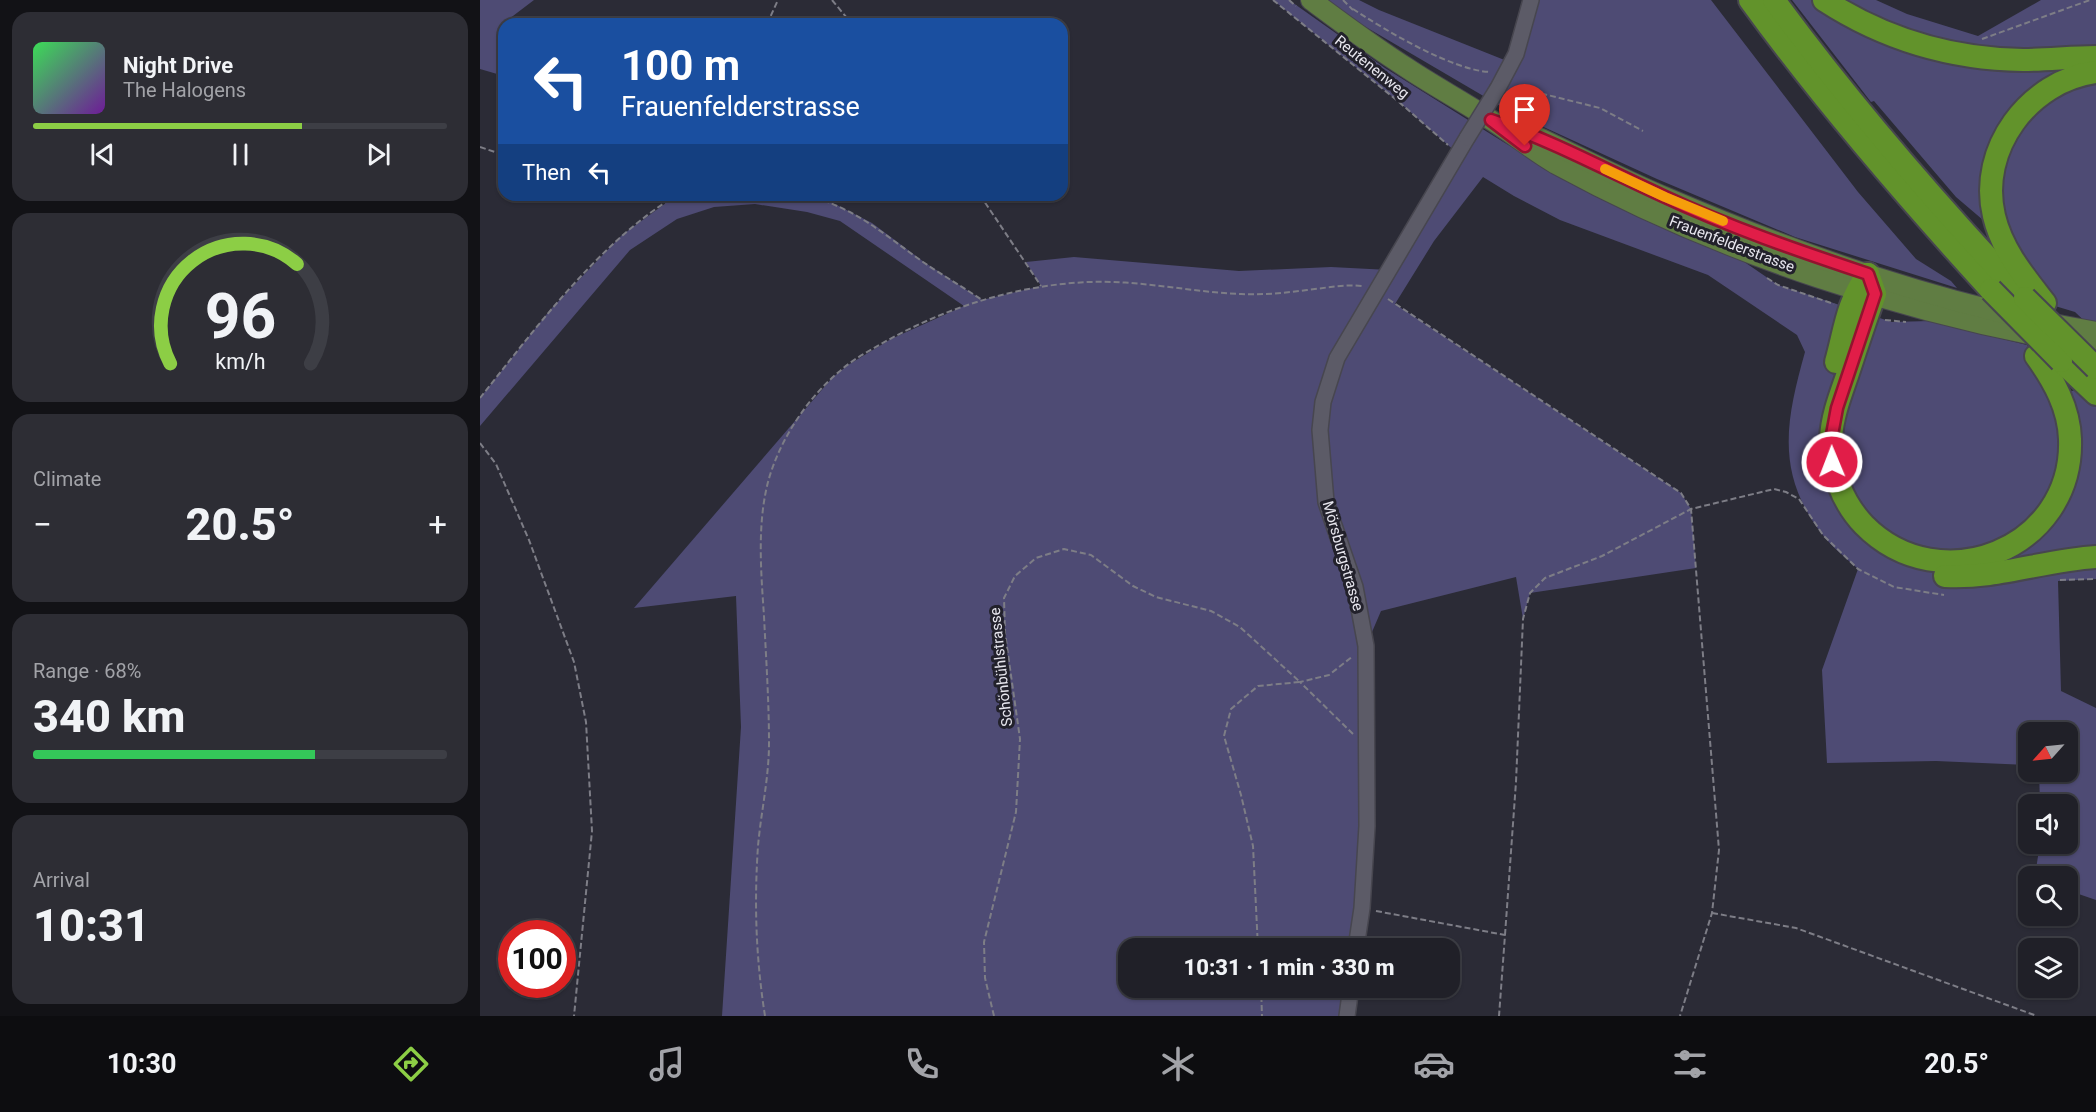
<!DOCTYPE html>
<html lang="en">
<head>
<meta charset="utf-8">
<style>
  body { margin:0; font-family:Roboto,sans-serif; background:#2d2d34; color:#f1f3f6; height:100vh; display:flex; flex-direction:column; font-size:22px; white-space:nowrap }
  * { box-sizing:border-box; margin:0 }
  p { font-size:20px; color:#a2a3a8 }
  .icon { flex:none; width:33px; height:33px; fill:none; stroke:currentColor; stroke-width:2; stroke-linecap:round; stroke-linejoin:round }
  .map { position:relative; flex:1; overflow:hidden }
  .sheet { display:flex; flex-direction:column; gap:12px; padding:12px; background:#121216; width:480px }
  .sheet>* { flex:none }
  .guide { position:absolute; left:18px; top:18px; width:570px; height:183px; border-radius:18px; box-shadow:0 2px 4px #0004,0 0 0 2px #3d3e45; background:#1a4fa0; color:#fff; overflow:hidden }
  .needle { width:39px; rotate:243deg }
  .controls { position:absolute; left:1538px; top:722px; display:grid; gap:12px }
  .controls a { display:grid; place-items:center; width:60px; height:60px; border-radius:12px; background:#202028; box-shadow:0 2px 4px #0004,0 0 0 2px #3d3e45; font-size:30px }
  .speed { position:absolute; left:18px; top:920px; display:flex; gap:12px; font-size:30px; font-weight:700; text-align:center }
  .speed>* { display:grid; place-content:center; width:78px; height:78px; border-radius:50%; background:#202028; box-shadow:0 2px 4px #0004,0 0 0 2px #3d3e45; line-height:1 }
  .speed .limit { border:9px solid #d22; background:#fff; color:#111 }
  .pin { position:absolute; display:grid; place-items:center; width:51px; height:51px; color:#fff; margin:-62px -26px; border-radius:50% 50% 50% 0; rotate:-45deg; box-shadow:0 0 6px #0007 }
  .pin .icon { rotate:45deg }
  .me { position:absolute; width:66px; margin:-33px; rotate:359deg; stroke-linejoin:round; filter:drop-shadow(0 0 4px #0008) }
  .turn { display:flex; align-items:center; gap:21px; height:126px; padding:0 24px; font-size:27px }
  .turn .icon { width:78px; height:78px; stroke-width:2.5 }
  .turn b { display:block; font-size:42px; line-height:51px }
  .then { display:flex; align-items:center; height:57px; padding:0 24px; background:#0003; gap:12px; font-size:22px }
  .big { font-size:45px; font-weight:800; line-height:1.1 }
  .sheet .card { flex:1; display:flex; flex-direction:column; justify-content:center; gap:9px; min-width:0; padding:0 21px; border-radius:18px; background:#2d2d34 }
  .sheet .dial { align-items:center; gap:0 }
  .dial svg { height:156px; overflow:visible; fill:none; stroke:#3d3e45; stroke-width:7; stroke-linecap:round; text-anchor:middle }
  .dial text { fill:#f1f3f6; stroke:none }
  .song { display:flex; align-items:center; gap:18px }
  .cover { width:72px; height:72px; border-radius:9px; background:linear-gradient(135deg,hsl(130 70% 55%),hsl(280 70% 35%)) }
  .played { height:6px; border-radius:3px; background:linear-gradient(90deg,#8cce45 65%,#3d3e45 65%) }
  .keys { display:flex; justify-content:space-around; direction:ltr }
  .heat { display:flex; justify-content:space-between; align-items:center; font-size:33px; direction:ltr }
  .charge { height:9px; border-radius:4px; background:linear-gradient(90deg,#34c759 68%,#3d3e45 0) }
  .trip { position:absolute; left:638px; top:938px; width:342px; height:60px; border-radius:18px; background:#202028; box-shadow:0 2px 4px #0004,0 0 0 2px #3d3e45; font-weight:800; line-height:60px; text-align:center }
  .dock { display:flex; height:96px; justify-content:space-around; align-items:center; background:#0d0d10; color:#a2a3a8 }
  .dock .icon { width:42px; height:42px }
  .dock .on { color:#8cce45 }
  .dock b { font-size:27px; color:#f1f3f6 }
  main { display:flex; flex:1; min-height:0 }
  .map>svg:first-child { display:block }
</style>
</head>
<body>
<main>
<section class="sheet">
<div class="card">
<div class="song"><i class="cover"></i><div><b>Night Drive</b><p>The Halogens</p></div></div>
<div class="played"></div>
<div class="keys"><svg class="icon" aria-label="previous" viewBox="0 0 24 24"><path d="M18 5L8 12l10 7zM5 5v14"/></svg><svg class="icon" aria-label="pause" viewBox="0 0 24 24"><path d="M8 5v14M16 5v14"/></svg><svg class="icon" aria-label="next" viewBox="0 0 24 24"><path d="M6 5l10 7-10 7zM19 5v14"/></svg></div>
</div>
<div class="card dial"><svg viewBox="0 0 100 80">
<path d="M14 69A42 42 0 1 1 86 69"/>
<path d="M14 69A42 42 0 0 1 79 18" stroke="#8cce45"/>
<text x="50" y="56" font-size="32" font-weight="700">96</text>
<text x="50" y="72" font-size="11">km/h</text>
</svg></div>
<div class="card"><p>Climate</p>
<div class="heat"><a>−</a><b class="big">20.5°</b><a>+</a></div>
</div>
<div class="card"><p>Range · 68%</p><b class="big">340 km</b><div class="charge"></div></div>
<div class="card"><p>Arrival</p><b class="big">10:31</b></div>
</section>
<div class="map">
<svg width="1616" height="1016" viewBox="0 0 1616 1016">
  <rect width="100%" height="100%" fill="#2b2b36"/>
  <!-- green -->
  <g fill="#4e4b74">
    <path d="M0 0H54L29 19 31 24H24V76L0 69Z"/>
    <path d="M793 0H809L905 68 1025 143 1085 178 1260 259 1298 285 1412 322 1449 321 1547 345 1586 393 1616 383V579L1578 581 1581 691 1616 708V900L1587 890V876H1555L1560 843H1587V804H1560L1559 771H1587V732H1548V765L1456 761 1347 763 1342 670 1378 569C1366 558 1352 547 1342 534 1295 473 1306 420 1325 352L1317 335 1228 275 1080 220 1034 196 1003 177 954 241 915 304 1201 493 1211 509 1216 568 1050 593 1043 619 1036 577 901 611 886 646 876 948H648V987H871L867 1016H242L261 727 256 596 154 608 352 378 368 365 411 339 484 306 360 221 327 212 275 204 234 207 197 219 150 250 0 426V398L70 310 142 235 197 195H337L392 223 444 262 502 300 561 286 546 262 594 257 759 271 851 267 909 270 977 153 919 102Z"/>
    <path d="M847 0H879L899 10 1032 63 1051 0H1231L1378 192 1436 259 1471 281 1477 288 1315 237 1177 179 1029 111 879 23Z"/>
    <path d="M1312 0H1396L1427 14 1498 36 1561 0H1616V332L1595 312 1565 303 1513 215 1503 220 1476 197 1394 101 1391 102Z"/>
  </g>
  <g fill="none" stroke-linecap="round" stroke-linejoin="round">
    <defs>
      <g id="minor">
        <path d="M1018 88 1036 54 1051 0"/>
        <path d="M876 948 882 908 887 826 886 646 875 587 846 502 840 430 843 402 857 358 987 138"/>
        <path d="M867 1016 871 987"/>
      </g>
      <g id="major">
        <path d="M831 0C862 23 894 47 927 68 954 86 982 101 1008 118 1032 133 1052 150 1076 164 1239 253 1432 317 1616 346"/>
        <path d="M1031 127 1051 134C1096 155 1141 179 1187 198 1325 257 1468 307 1616 332"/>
      </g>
      <g id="highway">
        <path d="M1270 0C1344 102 1426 197 1511 290"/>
        <path d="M1294 0C1371 105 1456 203 1545 298"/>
        <path d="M1344 0C1404 39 1471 59 1543 60 1567 60 1592 57 1616 57"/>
        <path d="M1388 274 1395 294C1385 321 1376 349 1367 376 1360 396 1352 417 1351 438 1350 470 1362 502 1384 525 1460 602 1594 549 1590 439 1589 408 1574 381 1556 356"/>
        <path d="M1565 303C1544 276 1522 250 1514 216 1498 149 1549 81 1616 72"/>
        <path d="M1581 361 1616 394"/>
        <path d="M1356 362C1365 330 1367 302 1388 274"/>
        <path d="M1465 576C1516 579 1565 560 1616 557"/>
      </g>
    </defs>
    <!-- minor casing -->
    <use href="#minor" stroke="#47464f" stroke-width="18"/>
    <!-- major casing -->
    <use href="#major" stroke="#47464f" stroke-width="22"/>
    <!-- highway casing -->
    <use href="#highway" stroke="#47464f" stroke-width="26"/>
    <!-- path -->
    <g stroke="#7d7d86" stroke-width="2" stroke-dasharray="6 3" stroke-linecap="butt">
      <path d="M352 0 372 24"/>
      <path d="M793 0 919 102 968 145"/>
      <path d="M809 0 816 6"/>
      <path d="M863 0 873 10"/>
      <path d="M873 9C905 30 973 71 1011 72"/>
      <path d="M287 24 298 0"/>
      <path d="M1502 39 1610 0"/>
      <path d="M1035 87 1120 108 1163 131"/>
      <path d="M0 147 24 155"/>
      <path d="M155 195 187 199"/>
      <path d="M326 195C377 209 402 233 443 262 462 275 483 287 502 300"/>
      <path d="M500 195 561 286"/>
      <path d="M193 198 206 195"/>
      <path d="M1287 278 1298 285 1354 304"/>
      <path d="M908 299 1201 493 1211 509 1239 850 1232 913 1200 1016"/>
      <path d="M1405 320 1426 322"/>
      <path d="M0 398C55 329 120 241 197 195"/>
      <path d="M0 443 16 464 49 540 94 662 106 722 112 831 94 1016"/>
      <path d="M1580 580 1616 579"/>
      <path d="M873 734 820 682 849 675 873 656"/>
      <path d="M896 911 1025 935 1019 1016"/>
      <path d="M1232 913 1316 928 1557 1016"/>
      <path d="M1025 935 1036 782 1043 619 1050 593 1065 578 1122 556 1211 509 1294 489 1306 492 1319 499 1343 535 1378 569 1414 587 1464 595"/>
      <path d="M778 948 773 846 761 795 744 736 751 709 778 686 820 682"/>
      <path d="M781 987 782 1016"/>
      <path d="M285 1016C276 959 274 904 278 846 281 812 289 778 289 743 289 701 286 658 284 616 281 572 277 525 288 482 299 441 327 398 360 371 372 360 387 352 401 344 464 308 536 285 609 282 660 280 710 292 761 294 783 295 805 293 827 290 846 288 864 284 882 286"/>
      <path d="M514 1016 505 978 504 942 536 812 540 739 525 633 524 598 535 576 556 558 584 549 611 555 653 586 676 597 731 611 760 627 820 682"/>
    </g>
    <!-- minor -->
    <use href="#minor" stroke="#5c5b67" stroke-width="15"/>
    <!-- major -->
    <use href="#major" stroke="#607d43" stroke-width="20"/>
    <!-- highway -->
    <use href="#highway" stroke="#62932b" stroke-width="22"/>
    <defs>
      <path id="minor-bridge" d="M987 138 1018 88"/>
      <g id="highway-bridge">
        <path d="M1511 290 1581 361"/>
        <path d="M1545 298 1616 368"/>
      </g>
    </defs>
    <!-- minor-bridge casing -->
    <use href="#minor-bridge" stroke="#47464f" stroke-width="18" stroke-linecap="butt"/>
    <!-- highway-bridge casing -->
    <use href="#highway-bridge" stroke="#47464f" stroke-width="26" stroke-linecap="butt"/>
    <!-- minor-bridge -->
    <use href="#minor-bridge" stroke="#5c5b67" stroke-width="15"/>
    <!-- highway-bridge -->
    <use href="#highway-bridge" stroke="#62932b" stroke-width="22"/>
  </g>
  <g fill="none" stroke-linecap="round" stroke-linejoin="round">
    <defs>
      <path id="route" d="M1045 146 1011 120C1071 140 1126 170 1183 196 1249 227 1319 251 1388 274L1395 294 1357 408 1351 440 1352 462"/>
    </defs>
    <!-- route casing -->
    <use href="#route" stroke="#92132f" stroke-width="15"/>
    <!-- route -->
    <use href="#route" stroke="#e11d48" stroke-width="10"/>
    <!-- slow -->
    <path stroke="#f59e0b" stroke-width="10" d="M1125 169 1185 197 1243 221"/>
  </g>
  <g text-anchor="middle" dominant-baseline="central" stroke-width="6" stroke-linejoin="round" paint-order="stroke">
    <!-- street labels -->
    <g font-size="15" fill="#e7e6ee" stroke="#22212b">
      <text transform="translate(892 67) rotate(39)">Reutenenweg</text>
      <text transform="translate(1252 244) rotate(21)">Frauenfelderstrasse</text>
      <text transform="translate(863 556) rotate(74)">Mörsburgstrasse</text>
      <text transform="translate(521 667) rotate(-96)">Schönbühlstrasse</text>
    </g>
  </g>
</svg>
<div class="controls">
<a><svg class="needle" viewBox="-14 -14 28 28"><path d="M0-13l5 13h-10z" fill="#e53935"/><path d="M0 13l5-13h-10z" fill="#a2a3a8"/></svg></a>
<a><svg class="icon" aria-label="sound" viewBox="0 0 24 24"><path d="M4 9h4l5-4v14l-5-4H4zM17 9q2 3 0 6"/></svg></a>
<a><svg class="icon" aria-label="search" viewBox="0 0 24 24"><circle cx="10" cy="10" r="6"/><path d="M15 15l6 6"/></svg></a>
<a><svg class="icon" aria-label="layers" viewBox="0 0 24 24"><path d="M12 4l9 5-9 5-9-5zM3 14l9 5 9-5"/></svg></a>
</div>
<div class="speed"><div class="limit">100</div></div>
<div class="pin" style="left:1045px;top:146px;background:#d93025"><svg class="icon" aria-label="arrive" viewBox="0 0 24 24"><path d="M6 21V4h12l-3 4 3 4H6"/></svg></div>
<svg class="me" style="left:1352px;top:462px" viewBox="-20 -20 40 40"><circle r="17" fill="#e11d48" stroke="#fff" stroke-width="3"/><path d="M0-11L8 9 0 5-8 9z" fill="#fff"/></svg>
<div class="trip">10:31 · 1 min · 330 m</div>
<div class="guide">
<div class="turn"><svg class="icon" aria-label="left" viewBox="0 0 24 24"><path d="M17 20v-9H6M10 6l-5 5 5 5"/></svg><div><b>100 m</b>Frauenfelderstrasse</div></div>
<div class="then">Then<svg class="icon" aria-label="left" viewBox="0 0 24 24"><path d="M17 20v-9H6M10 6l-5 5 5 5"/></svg></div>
</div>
</div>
</main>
<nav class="dock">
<b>10:30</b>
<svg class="icon on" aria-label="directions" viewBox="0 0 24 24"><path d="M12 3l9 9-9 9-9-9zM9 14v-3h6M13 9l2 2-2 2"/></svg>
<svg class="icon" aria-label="music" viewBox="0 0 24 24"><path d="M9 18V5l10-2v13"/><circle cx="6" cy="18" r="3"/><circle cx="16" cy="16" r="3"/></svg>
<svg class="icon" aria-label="phone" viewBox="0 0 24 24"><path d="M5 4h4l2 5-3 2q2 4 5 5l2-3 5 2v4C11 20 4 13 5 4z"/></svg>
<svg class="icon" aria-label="climate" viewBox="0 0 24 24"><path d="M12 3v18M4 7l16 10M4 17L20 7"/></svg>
<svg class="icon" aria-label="car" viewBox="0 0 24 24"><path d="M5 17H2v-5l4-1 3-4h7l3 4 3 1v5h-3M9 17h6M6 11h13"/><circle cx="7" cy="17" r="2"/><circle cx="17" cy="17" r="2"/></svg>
<svg class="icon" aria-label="filters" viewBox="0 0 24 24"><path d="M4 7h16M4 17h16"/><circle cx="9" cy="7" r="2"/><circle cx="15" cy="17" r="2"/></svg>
<b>20.5°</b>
</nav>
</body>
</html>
